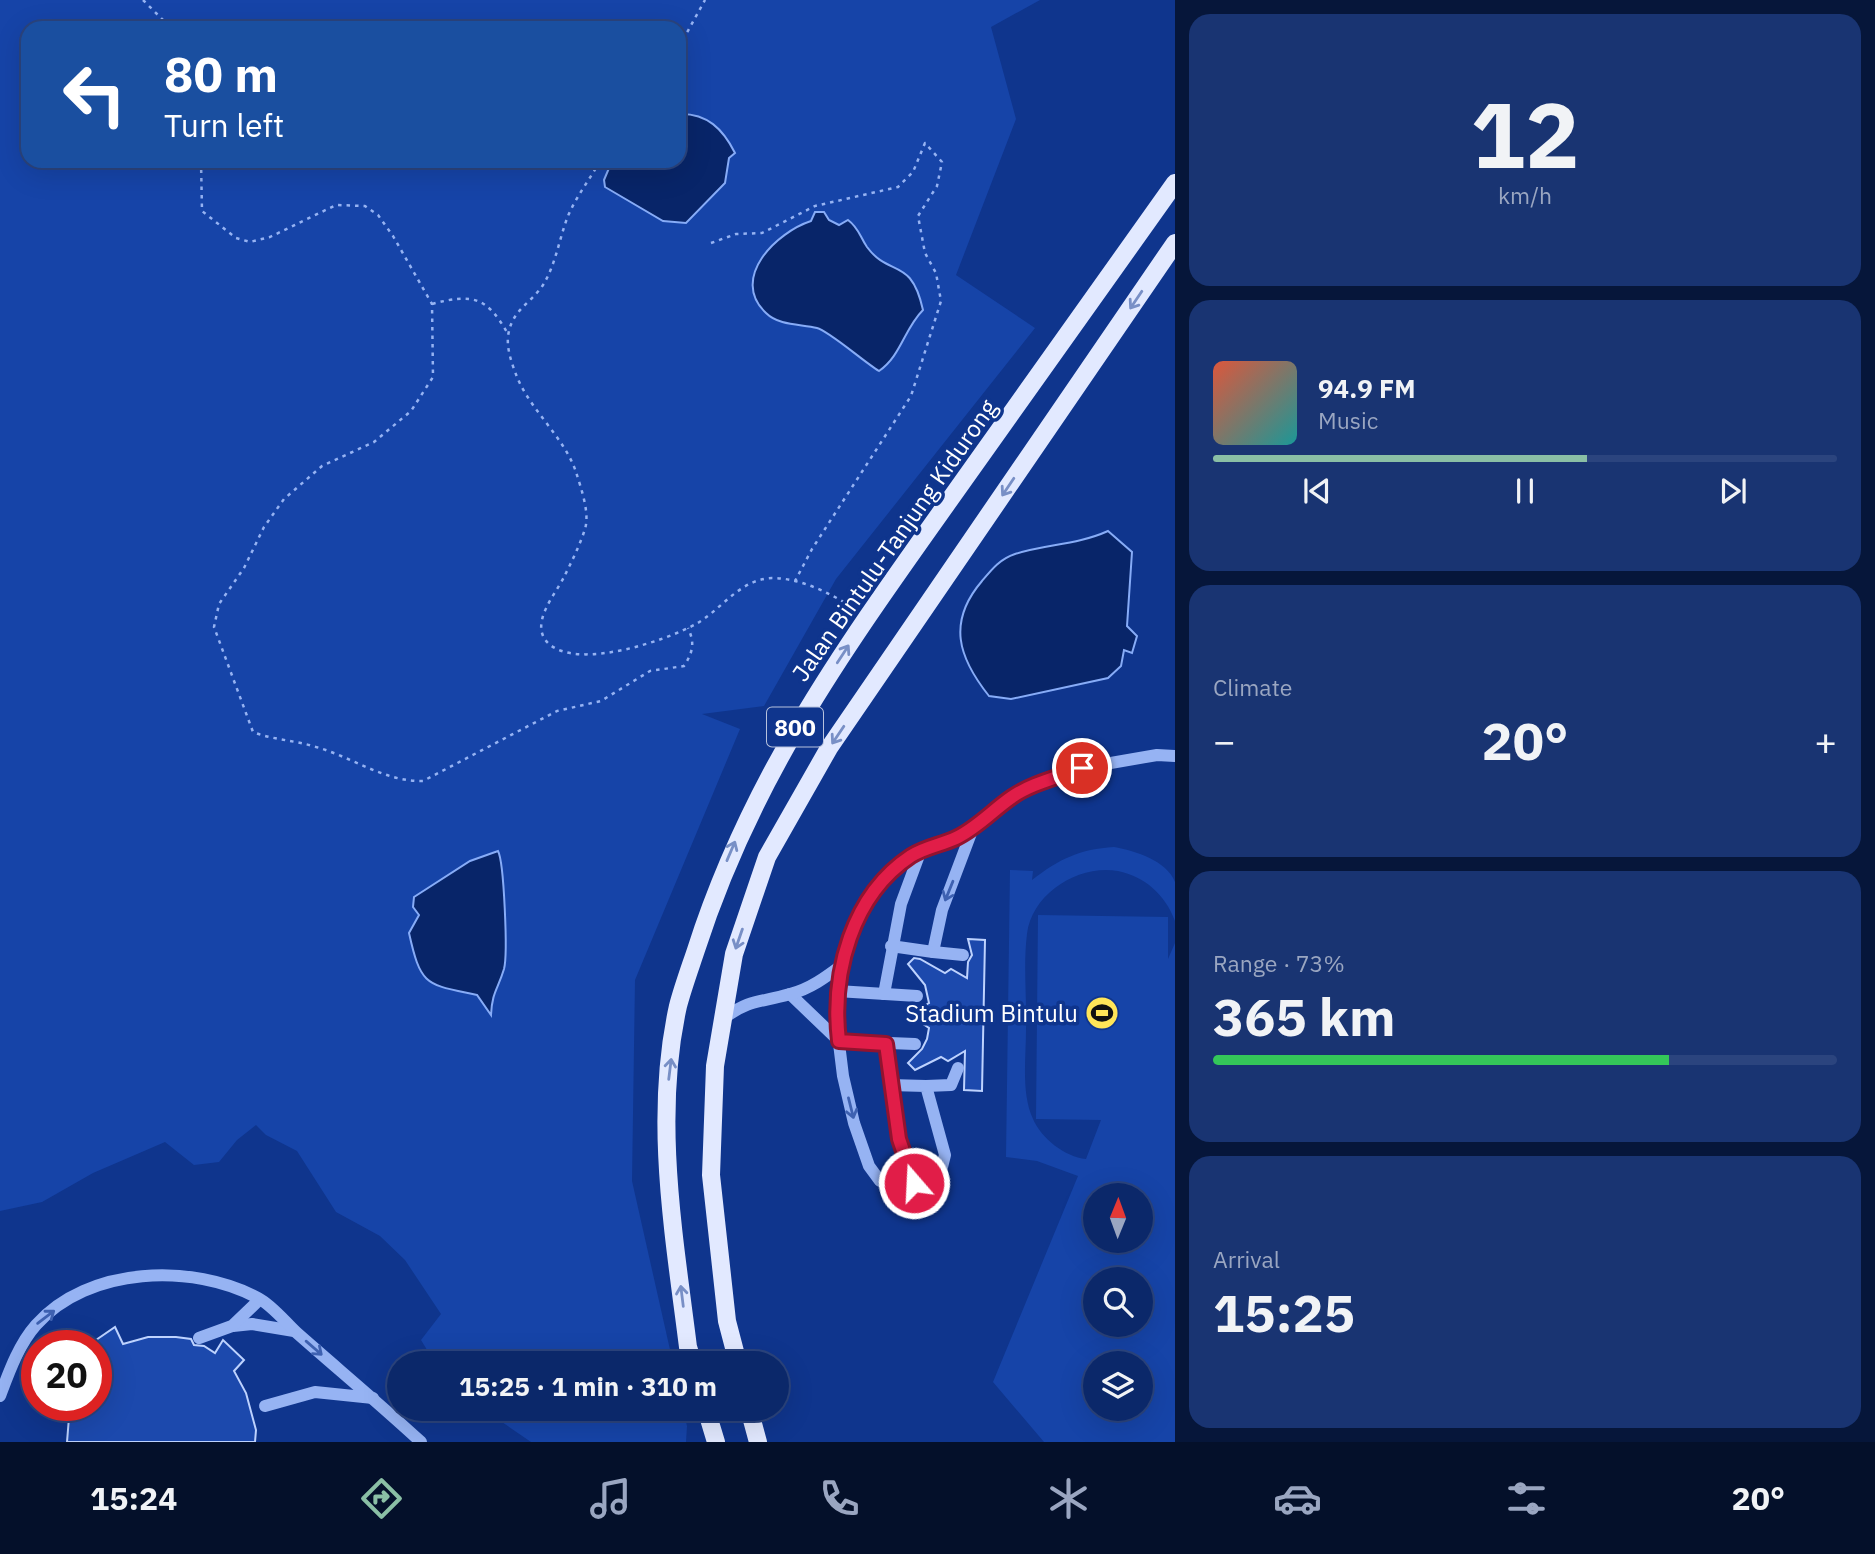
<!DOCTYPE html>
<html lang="en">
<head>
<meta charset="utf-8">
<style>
  body { margin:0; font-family:"IBM Plex Sans",sans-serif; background:#193472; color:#f1f3f6; height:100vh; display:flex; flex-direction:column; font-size:26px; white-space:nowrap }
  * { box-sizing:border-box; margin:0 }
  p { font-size:23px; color:#9aa6c1 }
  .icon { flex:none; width:38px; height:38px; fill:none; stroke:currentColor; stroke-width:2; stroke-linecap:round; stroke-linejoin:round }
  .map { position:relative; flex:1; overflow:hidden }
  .details { display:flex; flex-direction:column; gap:14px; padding:14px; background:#06163a; width:700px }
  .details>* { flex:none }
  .hud { position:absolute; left:21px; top:21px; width:665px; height:147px; border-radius:21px; box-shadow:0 7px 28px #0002,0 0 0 2px #2b447e; background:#1a4fa0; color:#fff; overflow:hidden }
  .needle { width:46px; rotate:1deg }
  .tools { position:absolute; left:1083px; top:1183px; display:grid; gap:14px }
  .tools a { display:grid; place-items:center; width:70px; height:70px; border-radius:50%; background:#0b286a; box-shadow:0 7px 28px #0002,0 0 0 2px #2b447e; font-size:35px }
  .speed { position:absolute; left:21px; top:1330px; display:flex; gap:14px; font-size:35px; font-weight:700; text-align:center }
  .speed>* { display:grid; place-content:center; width:91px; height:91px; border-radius:50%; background:#0b286a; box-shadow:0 7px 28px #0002,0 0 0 2px #2b447e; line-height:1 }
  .speed .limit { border:10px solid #d22; background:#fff; color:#111 }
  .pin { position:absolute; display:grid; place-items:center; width:60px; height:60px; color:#fff; margin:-30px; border:4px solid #fff; border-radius:50%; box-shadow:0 2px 7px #0007 }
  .me { position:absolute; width:77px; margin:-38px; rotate:341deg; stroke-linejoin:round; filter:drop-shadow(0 0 5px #0008) }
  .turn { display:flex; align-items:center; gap:24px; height:147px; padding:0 28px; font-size:32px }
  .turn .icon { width:91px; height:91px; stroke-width:2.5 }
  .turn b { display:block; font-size:49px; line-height:60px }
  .big { font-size:52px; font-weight:700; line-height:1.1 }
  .details .widget { flex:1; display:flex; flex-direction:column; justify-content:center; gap:10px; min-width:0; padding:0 24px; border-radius:21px; background:#193472 }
  .details .dial { align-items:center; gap:0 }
  .dial b { font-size:91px; line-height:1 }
  .song { display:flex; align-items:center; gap:21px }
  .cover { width:84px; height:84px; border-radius:10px; background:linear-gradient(135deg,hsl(10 70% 55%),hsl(180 70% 35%)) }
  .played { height:7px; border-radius:4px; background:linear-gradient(90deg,#8abfa5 60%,#2b447e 60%) }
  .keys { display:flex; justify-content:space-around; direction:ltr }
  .heat { display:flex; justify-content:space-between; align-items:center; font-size:38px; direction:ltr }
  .charge { height:10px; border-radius:5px; background:linear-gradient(90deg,#34c759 73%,#2b447e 0) }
  .trip { position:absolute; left:387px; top:1351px; width:402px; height:70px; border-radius:35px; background:#0b286a; box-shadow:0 7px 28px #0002,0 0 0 2px #2b447e; font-weight:700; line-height:70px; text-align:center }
  .menu { display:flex; height:112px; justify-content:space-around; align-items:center; background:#04102a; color:#9aa6c1 }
  .menu .icon { width:49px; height:49px }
  .menu .active { color:#8abfa5 }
  .menu b { font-size:32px; color:#f1f3f6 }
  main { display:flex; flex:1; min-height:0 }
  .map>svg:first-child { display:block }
</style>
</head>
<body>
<main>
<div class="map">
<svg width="1175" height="1442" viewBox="0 0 1175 1442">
  <rect width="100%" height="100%" fill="#0f358d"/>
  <!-- green -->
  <g fill="#1644a8" fill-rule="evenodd">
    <path d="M0 0H1040L991 27 1016 119 956 275 1035 328 836 579 764 706 702 714 740 729 635 980 632 1181 673 1363H435L421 1340 441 1314 405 1260 380 1236 336 1212 297 1151 266 1135 256 1125 237 1140 219 1162 194 1165 165 1142 93 1173 42 1202 0 1211ZM28 28H679V161H28Z"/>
    <path d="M1114 847C1135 851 1166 860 1175 882 1175 892 1175 910 1175 921 1165 894 1145 877 1118 871 1079 864 1032 893 1027 934 1023 965 1027 999 1026 1030 1026 1058 1021 1093 1033 1119 1041 1138 1065 1157 1086 1159L1101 1120 1036 1119 1038 915 1168 917V959L1175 943V1442H1044L993 1382 1078 1176 1037 1161 1006 1157 1010 870 1033 871 1032 880C1059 859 1080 849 1114 847ZM1096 1195H1141V1241H1096ZM1096 1279H1141V1325H1096ZM1096 1363H1141V1409H1096Z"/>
    <path d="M483 1409H683L687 1426 686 1442H531Z"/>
  </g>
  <!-- water -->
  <g fill="#082569" stroke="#87acf7" stroke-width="2">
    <path d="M550 20 568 28H533L541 21Z"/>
    <path d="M679 114C707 113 723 129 735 153L729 158 725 183 686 223 663 221 605 187 604 180 612 161H679Z"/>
    <path d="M815 212H824L829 220 839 225 848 220C859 228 860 237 867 247 890 278 911 256 923 310 904 329 901 356 879 371 864 362 829 331 817 328 801 324 779 326 766 313 729 278 777 232 811 221Z"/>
    <path d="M1108 531 1132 552 1127 626 1137 636 1132 653 1124 650 1121 666 1108 678 1011 699 989 696C958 657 947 622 982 581 992 569 1000 559 1015 554 1046 544 1077 545 1108 531Z"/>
    <path d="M498 851C504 862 508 954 504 969 498 989 492 992 491 1015L477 995C426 984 421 987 409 933L419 915 413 907 414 897 470 861Z"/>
  </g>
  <!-- building -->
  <g fill="#1c49ad" stroke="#bdd2fe" stroke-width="2">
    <path d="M968 939 985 940 982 1091 964 1090 965 1051 948 1061 941 1057 915 1070 908 1063 922 1049 927 1039 929 1028 920 1022V1008L929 1003 925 985 908 964 914 958 920 959 945 973 951 969 967 978 968 962 972 955Z"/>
    <path d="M115 1327 123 1344 148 1337H176L191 1339 194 1345 204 1346 215 1353 223 1340 244 1360 234 1371 246 1393 256 1430 255 1442H67L70 1405H96V1364L101 1359 96 1353V1340Z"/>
  </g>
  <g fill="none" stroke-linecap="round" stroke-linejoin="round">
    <!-- path -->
    <g stroke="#96b3f3" stroke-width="2.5" stroke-dasharray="3.5 5" stroke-linecap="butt">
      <path d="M143 0 171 28"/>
      <path d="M679 47 705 0"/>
      <path d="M201 161 202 211 236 238 250 242 270 237 336 205 365 206 378 215 393 236 432 304 433 377 411 411 374 442 322 466 284 499 264 527 244 568 219 604 214 627 253 732C273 740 294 740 316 747 352 757 385 782 423 781L557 711 601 701 650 671 684 666C693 652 695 643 688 628"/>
      <path d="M600 161C590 179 576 197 568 216 559 239 556 264 543 285 531 303 514 309 509 331 505 346 512 364 517 377 531 411 564 437 576 472 581 488 590 513 585 529 580 545 571 563 564 577 555 595 528 625 549 644 579 670 665 641 696 624 721 610 740 579 772 578 801 578 832 594 855 609"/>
      <path d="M711 243 736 234 762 233 815 206 898 187 913 172 925 143 942 162 937 186 918 216 925 253 936 273 941 301 911 396 812 549 795 581"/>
      <path d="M432 304C473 293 487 297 508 334"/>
    </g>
    <!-- minor -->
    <g stroke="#96b3f3" stroke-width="12">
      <path d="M891 946 933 952 942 910 973 828"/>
      <path d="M933 952 963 955"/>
      <path d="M837 991 917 996"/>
      <path d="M790 994 839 1041 915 1044"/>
      <path d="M884 994 901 904 921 850"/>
      <path d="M724 1018C752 998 760 1003 790 994 810 989 826 977 842 965"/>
      <path d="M886 1043 899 1139 914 1183"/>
      <path d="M890 1085 926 1086 945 1155 941 1171 897 1186 880 1181 869 1166 854 1123 843 1076 836 1019 842 965 862 906 876 885 910 856 955 838 1014 795 1082 768 1157 755 1175 756"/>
      <path d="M926 1086 951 1085 958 1068"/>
      <path d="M233 1326 252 1324 294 1331"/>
      <path d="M199 1338 232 1326 256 1303"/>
      <path d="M0 1396C9 1372 19 1344 36 1325 88 1266 193 1263 258 1298 273 1306 285 1322 297 1333 339 1370 381 1405 421 1442"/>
      <path d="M265 1406 315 1392 373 1398"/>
    </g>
    <!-- major -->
    <g stroke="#e2e9ff" stroke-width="18">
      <path d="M693 1363 688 1347C674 1235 653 1118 678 1006 683 987 690 968 696 950 751 778 843 650 946 505 1023 397 1099 290 1175 183"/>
      <path d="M738 1363 727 1321 711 1175 715 1066 734 954 767 857 829 748 1175 243"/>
      <path d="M706 1409 716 1442"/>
      <path d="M749 1409 758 1442"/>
    </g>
  </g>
  <!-- one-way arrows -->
  <defs><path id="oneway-shaft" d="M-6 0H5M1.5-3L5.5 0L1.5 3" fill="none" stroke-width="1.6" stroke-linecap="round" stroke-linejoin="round" transform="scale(1.75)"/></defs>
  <g stroke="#788fc6">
    <use href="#oneway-shaft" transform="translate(1136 300) rotate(124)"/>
    <use href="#oneway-shaft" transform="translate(1008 487) rotate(124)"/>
    <use href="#oneway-shaft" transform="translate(843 654) rotate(-57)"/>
    <use href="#oneway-shaft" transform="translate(838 735) rotate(124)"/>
    <use href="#oneway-shaft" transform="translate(731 851) rotate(-67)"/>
    <use href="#oneway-shaft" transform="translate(739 939) rotate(109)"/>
    <use href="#oneway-shaft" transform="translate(670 1069) rotate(-83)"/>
    <use href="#oneway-shaft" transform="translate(682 1296) rotate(-97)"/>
  </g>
  <g stroke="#3e61b1">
    <use href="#oneway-shaft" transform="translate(949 891) rotate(112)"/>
    <use href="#oneway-shaft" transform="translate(851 1108) rotate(76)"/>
    <use href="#oneway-shaft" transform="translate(46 1317) rotate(-37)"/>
    <use href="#oneway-shaft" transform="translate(314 1348) rotate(41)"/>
  </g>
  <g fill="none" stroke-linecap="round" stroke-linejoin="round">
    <defs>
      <path id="route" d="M914 1183 899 1139 886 1044 839 1041C831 973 852 895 911 856 925 847 941 845 956 838 977 828 993 810 1012 797 1032 783 1060 777 1082 768"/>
    </defs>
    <!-- route casing -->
    <use href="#route" stroke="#92132f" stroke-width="18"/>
    <!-- route -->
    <use href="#route" stroke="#e11d48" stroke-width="12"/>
  </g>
  <!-- icons -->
  <defs>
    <symbol id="stadium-disc" viewBox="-11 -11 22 22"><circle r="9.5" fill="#ffe558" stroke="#0f358d"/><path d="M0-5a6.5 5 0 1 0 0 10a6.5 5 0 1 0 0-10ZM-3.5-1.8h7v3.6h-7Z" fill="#111"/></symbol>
  </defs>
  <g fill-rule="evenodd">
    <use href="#stadium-disc" x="1083" y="994" width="38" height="38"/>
  </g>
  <g text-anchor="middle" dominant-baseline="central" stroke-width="7" stroke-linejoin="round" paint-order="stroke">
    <!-- shield labels -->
    <rect fill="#0f358d" stroke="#b7c2dd" stroke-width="2" x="767" y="707.5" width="56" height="39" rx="5"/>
    <g font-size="23" font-weight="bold" fill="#fff">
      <text x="795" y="727">800</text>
    </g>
    <!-- street labels -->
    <g font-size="24" fill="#fff" stroke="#0f358d">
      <text transform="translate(894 540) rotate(-55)">Jalan Bintulu-Tanjung Kidurong</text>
    </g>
    <!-- poi labels -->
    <g font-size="24" fill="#fff" stroke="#0f358d" text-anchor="end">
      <text x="1078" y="1013">Stadium Bintulu</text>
    </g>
  </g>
</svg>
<div class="tools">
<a><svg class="needle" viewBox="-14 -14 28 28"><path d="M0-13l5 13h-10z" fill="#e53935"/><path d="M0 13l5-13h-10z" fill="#9aa6c1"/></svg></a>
<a><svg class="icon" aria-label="search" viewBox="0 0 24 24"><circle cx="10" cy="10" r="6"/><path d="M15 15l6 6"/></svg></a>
<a><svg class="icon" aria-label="layers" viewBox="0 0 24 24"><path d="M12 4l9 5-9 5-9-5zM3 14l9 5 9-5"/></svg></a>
</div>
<div class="speed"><div class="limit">20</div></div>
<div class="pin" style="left:1082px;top:768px;background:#d93025"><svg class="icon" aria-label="arrive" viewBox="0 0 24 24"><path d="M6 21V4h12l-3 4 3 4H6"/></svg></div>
<svg class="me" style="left:914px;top:1183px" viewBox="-20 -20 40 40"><circle r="17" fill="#e11d48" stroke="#fff" stroke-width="3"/><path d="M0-11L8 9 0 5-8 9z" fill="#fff"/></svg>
<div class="trip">15:25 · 1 min · 310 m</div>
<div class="hud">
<div class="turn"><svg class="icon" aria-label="left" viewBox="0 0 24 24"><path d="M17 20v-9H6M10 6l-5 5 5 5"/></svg><div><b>80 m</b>Turn left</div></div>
</div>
</div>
<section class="details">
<div class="widget dial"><b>12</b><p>km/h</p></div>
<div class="widget">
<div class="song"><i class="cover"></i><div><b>94.9 FM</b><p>Music</p></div></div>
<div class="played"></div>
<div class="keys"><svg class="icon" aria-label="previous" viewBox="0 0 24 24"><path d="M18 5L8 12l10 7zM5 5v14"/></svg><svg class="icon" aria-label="pause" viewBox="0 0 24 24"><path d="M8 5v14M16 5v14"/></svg><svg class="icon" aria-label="next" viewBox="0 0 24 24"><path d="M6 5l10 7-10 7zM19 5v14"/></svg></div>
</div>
<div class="widget"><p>Climate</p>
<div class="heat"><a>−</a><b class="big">20°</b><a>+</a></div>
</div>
<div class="widget"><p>Range · 73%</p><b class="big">365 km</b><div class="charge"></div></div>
<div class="widget"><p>Arrival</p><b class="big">15:25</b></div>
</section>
</main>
<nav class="menu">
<b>15:24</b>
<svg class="icon active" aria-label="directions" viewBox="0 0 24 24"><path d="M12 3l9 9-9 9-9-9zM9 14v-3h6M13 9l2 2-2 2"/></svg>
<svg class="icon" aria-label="music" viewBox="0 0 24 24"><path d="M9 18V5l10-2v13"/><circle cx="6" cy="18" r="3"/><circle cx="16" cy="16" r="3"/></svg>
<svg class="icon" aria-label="phone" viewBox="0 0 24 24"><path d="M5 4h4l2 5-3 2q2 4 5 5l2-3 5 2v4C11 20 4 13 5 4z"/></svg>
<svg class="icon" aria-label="climate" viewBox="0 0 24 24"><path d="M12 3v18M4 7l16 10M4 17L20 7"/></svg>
<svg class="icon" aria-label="car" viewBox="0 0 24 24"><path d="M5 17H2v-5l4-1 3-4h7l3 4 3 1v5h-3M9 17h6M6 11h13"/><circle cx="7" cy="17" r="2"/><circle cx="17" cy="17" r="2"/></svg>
<svg class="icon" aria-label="filters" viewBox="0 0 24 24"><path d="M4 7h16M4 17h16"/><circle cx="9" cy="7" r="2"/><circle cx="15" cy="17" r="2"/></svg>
<b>20°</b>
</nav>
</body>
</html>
